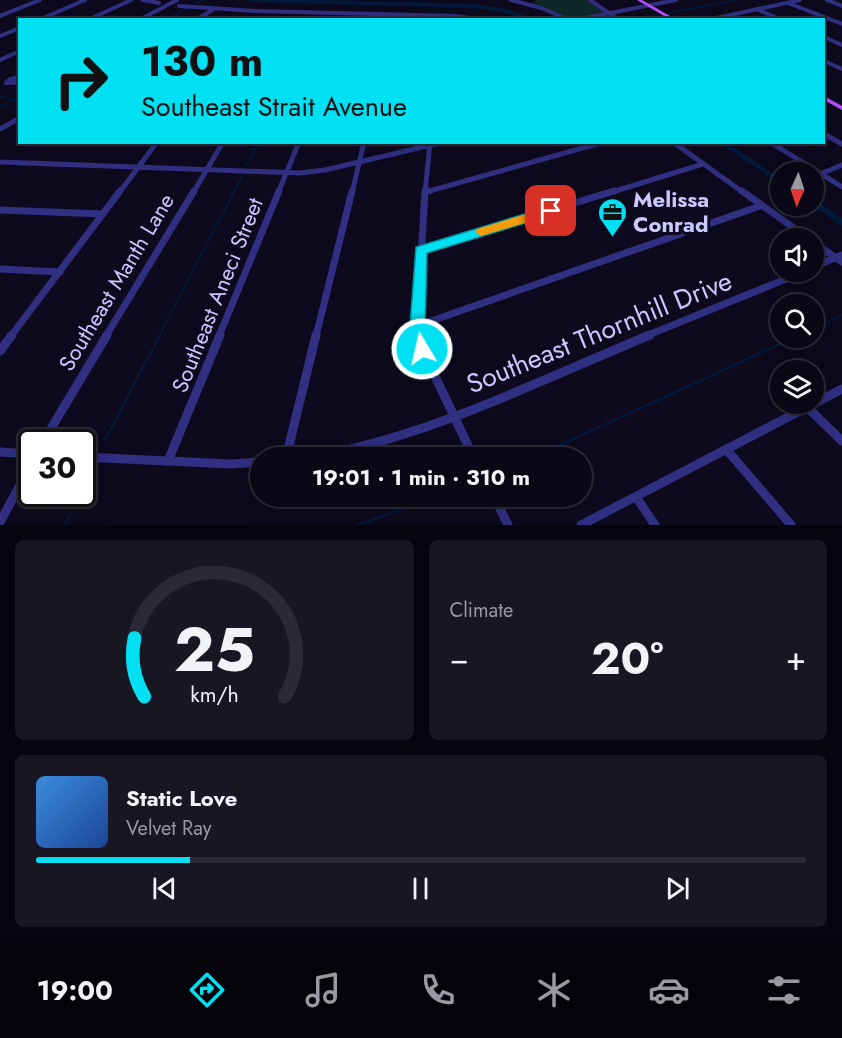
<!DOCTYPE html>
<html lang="en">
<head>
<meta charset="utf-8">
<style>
  body { margin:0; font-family:Jost,sans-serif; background:#181623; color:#f1f3f6; height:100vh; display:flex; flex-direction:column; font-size:22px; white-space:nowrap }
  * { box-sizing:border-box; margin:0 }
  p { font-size:20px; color:#999aa1 }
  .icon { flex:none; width:33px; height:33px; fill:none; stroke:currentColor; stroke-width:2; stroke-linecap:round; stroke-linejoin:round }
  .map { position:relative; height:525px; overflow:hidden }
  .sheet { display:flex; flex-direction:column; gap:15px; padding:15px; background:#06040c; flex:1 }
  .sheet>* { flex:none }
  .top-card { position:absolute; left:18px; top:18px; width:807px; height:126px; border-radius:0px; box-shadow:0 6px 24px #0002,0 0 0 2px #2a2935; background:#00e0f2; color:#111; overflow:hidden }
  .needle { width:39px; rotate:183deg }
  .fabs { position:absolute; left:770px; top:162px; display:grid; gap:12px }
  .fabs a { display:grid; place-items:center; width:54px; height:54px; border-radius:50%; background:#0a0816; box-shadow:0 6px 24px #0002,0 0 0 2px #2a2935; font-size:30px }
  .speed { position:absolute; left:18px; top:429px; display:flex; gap:12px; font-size:30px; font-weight:700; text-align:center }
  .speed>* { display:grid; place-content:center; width:78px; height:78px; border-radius:50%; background:#0a0816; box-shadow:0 6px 24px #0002,0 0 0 2px #2a2935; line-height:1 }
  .speed .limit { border:3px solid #111; border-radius:9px; background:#fff; color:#111 }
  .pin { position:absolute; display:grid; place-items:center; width:51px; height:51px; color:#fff; margin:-26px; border-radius:12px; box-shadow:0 3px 9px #0006 }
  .me { position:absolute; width:66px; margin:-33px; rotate:351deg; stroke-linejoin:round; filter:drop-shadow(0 0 4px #0008) }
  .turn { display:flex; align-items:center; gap:21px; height:126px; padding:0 24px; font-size:27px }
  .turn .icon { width:78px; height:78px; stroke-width:2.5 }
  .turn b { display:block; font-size:42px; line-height:51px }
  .big { font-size:45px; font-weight:700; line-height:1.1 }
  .sheet .card { flex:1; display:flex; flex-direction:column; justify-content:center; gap:9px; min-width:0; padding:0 21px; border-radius:9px; background:#181623 }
  .sheet .dial { align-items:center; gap:0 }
  .dial svg { height:156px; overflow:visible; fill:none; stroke:#2a2935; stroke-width:7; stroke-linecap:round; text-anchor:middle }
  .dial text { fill:#f1f3f6; stroke:none }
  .song { display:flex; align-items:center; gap:18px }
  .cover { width:72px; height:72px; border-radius:9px; background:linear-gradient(135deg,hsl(210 70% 55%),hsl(220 70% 35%)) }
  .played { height:6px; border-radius:3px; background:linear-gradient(90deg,#00e0f2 20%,#2a2935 20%) }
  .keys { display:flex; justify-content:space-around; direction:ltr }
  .heat { display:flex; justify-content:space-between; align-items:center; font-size:33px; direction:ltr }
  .sheet .tiles { flex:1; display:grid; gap:15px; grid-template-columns:1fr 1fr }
  .card:last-child { grid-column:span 2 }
  .trip { position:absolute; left:250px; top:447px; width:342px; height:60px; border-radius:30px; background:#0a0816; box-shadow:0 6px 24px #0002,0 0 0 2px #2a2935; font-weight:700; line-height:60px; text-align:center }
  .dock { display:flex; height:96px; justify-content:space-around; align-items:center; background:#040309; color:#999aa1 }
  .dock .icon { width:42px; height:42px }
  .dock .active { color:#00e0f2 }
  .dock b { font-size:27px; color:#f1f3f6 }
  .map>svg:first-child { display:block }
</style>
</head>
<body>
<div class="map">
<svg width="842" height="525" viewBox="0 0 842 525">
  <rect width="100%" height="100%" fill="#0d0a1e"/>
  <!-- green -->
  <path fill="#0c2927" d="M537 0H588L604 12 572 19 531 4Z"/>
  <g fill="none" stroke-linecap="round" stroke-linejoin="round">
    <!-- stream-far1 -->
    <g stroke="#041a3d" stroke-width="1.5">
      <path d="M194 4 203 0"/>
      <path d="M326 11 330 2"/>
      <path d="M668 13 735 0"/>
      <path d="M166 20 186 9"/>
      <path d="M321 20 324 15"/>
      <path d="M637 20 655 16"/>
      <path d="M0 97 20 100"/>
      <path d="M0 107 20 97"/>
      <path d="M246 166 259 142"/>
      <path d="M813 328 842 315"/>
      <path d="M159 336 242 176"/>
    </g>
    <!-- stream -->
    <g stroke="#041a3d" stroke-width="2">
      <path d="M105 440 160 335"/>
      <path d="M532 458 793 338"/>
      <path d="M82 490 91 474"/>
      <path d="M65 525 81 494"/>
      <path d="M357 525 440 496"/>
    </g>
    <!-- canal-far2 -->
    <path stroke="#041a3d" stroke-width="4" d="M251 0 474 6 507 11 531 20"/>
    <!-- canal-far1 -->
    <path stroke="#041a3d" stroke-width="4.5" d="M722 142 780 181"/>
    <!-- canal -->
    <path stroke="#041a3d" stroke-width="6" d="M813 202 842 222"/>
    <!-- minor-far3 -->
    <g stroke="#302f82" stroke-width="4">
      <path d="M143 0 159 3"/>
      <path d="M511 0 541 8 569 20"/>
      <path d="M590 0 619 20"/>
      <path d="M827 0 842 6"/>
      <path d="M788 3 842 24"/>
      <path d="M179 6 256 11 455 16 486 20"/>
      <path d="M757 9 781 20"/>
      <path d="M0 16 40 0"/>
      <path d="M39 20 85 0"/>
      <path d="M88 20 131 0"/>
      <path d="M139 20 177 0"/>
      <path d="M196 20 214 9"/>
      <path d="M575 20 676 0"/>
      <path d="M707 20 800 0"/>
      <path d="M0 36 20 28"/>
      <path d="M824 37 842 45"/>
      <path d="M0 60 20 51"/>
      <path d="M824 61 842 69"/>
      <path d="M20 77 10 79 6 83 20 82"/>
    </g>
    <!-- minor-far2 -->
    <g stroke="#302f82" stroke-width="5">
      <path d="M7 82H20"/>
      <path d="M0 129 20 118"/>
      <path d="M824 134 842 144"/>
      <path d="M673 142 744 193"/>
      <path d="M770 142 842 187"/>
      <path d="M0 162 300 173 325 170 444 142"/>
      <path d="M820 174 842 165"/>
      <path d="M426 192 604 142"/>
      <path d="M119 193 157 142"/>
      <path d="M193 193 223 142"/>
      <path d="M278 193 299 142"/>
      <path d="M352 193 364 142"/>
      <path d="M425 193 430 142"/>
      <path d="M609 193 703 164"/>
    </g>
    <!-- minor-far1 -->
    <g stroke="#302f82" stroke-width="7">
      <path d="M742 191 808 238"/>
      <path d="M426 192 429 191"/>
      <path d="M0 210 103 214"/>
      <path d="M813 242 842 262"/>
      <path d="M420 250 614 191"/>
      <path d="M813 267 842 255"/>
      <path d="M0 269 60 272"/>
      <path d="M417 326 760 206"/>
      <path d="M11 336 120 191"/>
      <path d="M106 336 194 191"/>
      <path d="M219 336 279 191"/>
      <path d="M316 336 352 191"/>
      <path d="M419 336 417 326 425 191"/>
      <path d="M646 336 803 272"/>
    </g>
    <!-- minor -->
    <g stroke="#302f82" stroke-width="9">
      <path d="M419 335 422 349 474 458"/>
      <path d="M0 351 12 335"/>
      <path d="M807 407 842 441"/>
      <path d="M43 442 107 335"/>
      <path d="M727 450 791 525"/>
      <path d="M0 452 32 454"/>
      <path d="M82 457 231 464 261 462"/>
      <path d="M286 458 316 335"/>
      <path d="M307 458C427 438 538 381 650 335"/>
      <path d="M168 461 220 335"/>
      <path d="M494 496 508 525"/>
      <path d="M636 497 655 525"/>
      <path d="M0 522 32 463"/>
      <path d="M581 525 842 389"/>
    </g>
    <!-- major -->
    <g fill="#b84eff" fill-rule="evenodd">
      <path d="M637 0H642L677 20H671Z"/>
      <path d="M824 96 842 106V110L824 100Z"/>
    </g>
  </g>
  <!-- route -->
  <path fill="#00e0f2" stroke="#00929d" stroke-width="1.5" d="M551 206 555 208 557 211 555 214 427 253 425 326 430 349 428 354 422 356 417 354 410 326 416 247Z"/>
  <!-- slow -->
  <path fill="#f59e0b" d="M526 214 531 215 532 218 531 221 481 236 475 232 477 229Z"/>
  <!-- icons -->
  <defs>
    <symbol id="office-pin" viewBox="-11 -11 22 30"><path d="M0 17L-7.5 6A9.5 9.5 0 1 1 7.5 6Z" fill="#00e0f2" stroke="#0d0a1e"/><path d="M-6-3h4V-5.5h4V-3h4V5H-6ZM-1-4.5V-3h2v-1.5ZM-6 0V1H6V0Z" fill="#111"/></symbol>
  </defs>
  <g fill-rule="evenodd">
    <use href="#office-pin" x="596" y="196" width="33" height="45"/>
  </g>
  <g text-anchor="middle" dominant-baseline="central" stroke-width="6" stroke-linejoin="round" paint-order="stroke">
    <!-- poi labels -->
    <g font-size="22" font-weight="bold" fill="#ccc7ff" stroke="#0d0a1e" text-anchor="start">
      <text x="633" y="199">Melissa<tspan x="633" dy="25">Conrad</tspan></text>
    </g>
    <!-- street labels -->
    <g font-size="22" fill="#ccc7ff" stroke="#0d0a1e">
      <text transform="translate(116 282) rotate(-59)">Southeast Manth Lane</text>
      <text transform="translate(217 295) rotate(-68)">Southeast Aneci Street</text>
    </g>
    <!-- near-street labels -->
    <g font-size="27" fill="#ccc7ff" stroke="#0d0a1e">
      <text transform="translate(599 332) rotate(-22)">Southeast Thornhill Drive</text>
    </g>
  </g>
</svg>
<div class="fabs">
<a><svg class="needle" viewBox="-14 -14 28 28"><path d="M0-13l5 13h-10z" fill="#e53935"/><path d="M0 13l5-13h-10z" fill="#999aa1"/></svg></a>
<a><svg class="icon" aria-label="sound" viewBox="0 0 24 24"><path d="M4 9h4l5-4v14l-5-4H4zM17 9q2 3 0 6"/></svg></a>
<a><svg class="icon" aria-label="search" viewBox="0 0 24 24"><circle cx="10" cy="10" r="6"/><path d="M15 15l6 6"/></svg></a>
<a><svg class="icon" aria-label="layers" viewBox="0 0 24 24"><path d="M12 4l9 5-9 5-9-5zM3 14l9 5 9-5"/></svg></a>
</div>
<div class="speed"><div class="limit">30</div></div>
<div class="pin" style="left:551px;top:211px;background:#d93025"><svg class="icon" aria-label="arrive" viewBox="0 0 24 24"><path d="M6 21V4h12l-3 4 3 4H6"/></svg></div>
<svg class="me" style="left:422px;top:349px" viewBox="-20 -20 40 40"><circle r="17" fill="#00e0f2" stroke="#fff" stroke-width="3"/><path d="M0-11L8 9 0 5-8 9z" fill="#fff"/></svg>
<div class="trip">19:01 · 1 min · 310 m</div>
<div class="top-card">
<div class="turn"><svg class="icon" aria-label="right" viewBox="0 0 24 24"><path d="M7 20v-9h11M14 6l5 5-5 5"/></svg><div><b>130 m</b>Southeast Strait Avenue</div></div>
</div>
</div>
<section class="sheet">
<div class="tiles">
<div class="card dial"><svg viewBox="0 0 100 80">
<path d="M14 69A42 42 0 1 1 86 69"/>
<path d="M14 69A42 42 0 0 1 9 39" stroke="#00e0f2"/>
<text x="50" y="56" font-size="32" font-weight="700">25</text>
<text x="50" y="72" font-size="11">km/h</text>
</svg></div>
<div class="card"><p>Climate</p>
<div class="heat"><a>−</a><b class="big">20°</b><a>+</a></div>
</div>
<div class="card">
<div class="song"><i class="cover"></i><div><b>Static Love</b><p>Velvet Ray</p></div></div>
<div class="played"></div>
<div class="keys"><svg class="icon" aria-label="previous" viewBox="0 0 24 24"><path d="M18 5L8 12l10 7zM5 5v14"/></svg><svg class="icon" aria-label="pause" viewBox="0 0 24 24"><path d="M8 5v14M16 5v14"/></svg><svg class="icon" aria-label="next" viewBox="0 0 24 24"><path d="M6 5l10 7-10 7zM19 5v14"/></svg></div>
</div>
</div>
</section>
<nav class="dock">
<b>19:00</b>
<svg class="icon active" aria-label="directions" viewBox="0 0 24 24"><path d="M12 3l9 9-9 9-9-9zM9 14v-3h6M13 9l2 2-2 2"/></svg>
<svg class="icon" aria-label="music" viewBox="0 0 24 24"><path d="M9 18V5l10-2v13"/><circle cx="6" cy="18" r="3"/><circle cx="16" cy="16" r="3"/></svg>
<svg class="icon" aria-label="phone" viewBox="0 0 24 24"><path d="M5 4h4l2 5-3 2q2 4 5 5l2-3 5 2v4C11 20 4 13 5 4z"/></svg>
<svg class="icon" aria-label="climate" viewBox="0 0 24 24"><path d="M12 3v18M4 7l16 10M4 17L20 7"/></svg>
<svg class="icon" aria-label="car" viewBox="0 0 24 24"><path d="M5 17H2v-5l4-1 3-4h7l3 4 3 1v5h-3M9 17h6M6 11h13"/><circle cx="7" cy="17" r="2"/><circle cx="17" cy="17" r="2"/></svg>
<svg class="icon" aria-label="filters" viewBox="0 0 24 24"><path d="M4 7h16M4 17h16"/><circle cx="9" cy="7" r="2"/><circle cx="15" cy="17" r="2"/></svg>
</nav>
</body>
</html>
